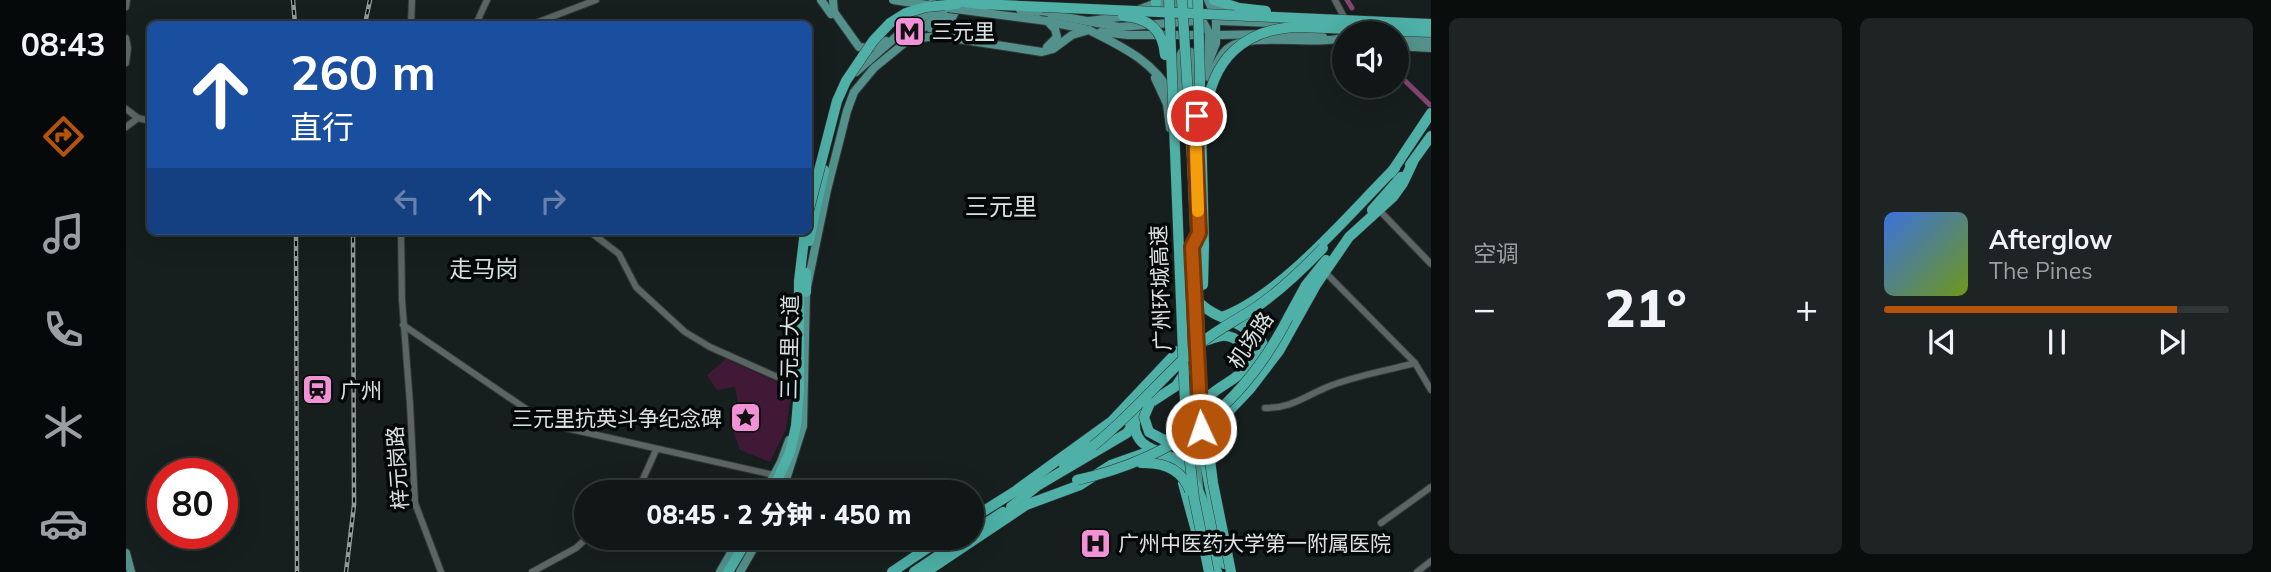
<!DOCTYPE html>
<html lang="zh">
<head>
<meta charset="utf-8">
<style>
  body { margin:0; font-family:Mulish,"Noto Sans SC",sans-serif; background:#1e2423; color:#f1f3f6; height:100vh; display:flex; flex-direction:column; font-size:26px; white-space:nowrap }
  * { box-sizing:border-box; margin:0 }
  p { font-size:23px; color:#9c9fa1 }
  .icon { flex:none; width:38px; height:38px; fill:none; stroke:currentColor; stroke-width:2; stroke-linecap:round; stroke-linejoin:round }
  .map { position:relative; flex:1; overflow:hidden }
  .panel { display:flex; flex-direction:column; gap:18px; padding:18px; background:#090d0c; width:840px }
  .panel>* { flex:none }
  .hud { position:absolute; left:21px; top:21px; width:665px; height:214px; border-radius:10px; box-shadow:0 7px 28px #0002,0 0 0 2px #303635; background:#1a4fa0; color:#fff; overflow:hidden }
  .tools { position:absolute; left:1206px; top:21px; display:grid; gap:14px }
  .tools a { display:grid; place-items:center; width:77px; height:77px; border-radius:50%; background:#101716; box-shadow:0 7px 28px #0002,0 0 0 2px #303635; font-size:35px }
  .speed { position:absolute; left:21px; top:458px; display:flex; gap:14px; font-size:35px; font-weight:700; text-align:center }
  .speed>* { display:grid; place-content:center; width:91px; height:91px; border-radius:50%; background:#101716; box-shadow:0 7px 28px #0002,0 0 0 2px #303635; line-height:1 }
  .speed .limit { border:10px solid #d22; background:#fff; color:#111 }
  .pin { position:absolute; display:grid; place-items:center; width:60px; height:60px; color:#fff; margin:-30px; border:4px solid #fff; border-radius:50%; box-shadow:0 2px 7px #0007 }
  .me { position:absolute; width:77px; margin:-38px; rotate:357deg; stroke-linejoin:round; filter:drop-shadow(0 0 5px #0008) }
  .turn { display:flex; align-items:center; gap:24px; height:147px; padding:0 28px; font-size:32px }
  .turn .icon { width:91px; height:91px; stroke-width:2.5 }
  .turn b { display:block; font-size:49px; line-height:60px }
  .lanes { display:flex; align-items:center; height:66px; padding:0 28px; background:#0003; justify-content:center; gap:35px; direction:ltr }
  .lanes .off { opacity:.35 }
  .big { font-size:52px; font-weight:800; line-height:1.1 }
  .panel .tile { flex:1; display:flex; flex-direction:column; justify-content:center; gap:10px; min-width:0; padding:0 24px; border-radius:10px; background:#1e2423 }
  .song { display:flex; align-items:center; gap:21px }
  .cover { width:84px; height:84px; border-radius:10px; background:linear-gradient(135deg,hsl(220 70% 55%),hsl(80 70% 35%)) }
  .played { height:7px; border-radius:4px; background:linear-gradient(90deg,#b45309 85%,#303635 85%) }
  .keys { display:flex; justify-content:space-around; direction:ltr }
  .heat { display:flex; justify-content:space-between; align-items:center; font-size:38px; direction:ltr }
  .panel .tiles { flex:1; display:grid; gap:18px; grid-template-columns:repeat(2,1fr) }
  .trip { position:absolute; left:448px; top:480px; width:410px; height:70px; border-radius:35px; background:#101716; box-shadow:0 7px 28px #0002,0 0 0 2px #303635; font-weight:800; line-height:70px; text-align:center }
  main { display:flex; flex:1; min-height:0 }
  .menu { display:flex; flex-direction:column; width:126px; justify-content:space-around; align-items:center; background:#060909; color:#9c9fa1 }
  .menu .icon { width:49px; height:49px }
  .menu .selected { color:#b45309 }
  .menu b { font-size:32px; color:#f1f3f6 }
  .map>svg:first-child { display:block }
</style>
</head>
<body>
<main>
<nav class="menu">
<b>08:43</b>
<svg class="icon selected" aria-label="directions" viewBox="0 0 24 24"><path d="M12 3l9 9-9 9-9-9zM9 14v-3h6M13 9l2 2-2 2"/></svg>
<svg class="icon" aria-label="music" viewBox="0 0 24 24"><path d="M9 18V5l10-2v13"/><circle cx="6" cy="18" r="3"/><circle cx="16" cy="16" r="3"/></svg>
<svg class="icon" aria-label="phone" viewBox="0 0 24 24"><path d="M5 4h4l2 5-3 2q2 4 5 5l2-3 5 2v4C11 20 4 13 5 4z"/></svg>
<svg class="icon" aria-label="climate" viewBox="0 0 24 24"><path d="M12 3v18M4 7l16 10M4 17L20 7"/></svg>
<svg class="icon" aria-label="car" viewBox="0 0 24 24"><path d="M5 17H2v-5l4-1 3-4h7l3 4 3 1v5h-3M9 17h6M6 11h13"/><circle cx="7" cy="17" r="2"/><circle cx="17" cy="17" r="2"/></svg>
</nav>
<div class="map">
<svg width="1305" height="572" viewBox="0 0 1305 572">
  <rect width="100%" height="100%" fill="#161f1e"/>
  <!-- park -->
  <path fill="#401936" d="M600 359 666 389 660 429 644 462 614 450 605 425 612 403 609 387 591 390 581 375Z"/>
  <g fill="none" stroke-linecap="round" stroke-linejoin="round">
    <!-- canal -->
    <g stroke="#824471" stroke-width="5">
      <path d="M1221 0 1226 8"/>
      <path d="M1270 72 1305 106"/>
    </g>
    <defs>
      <g id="minor">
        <path d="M1209 0 1218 17"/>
        <path d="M0 7 1 0"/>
        <path d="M285 24 286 0"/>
        <path d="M350 24 361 0"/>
        <path d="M407 24 470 0"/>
        <path d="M0 38 2 48 0 63"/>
        <path d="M0 109 12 118 24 121"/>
        <path d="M0 127 12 118"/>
        <path d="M1254 211 1305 264"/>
        <path d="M275 231 276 300 284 404 289 503 315 572"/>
        <path d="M463 231 493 254 510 287 559 332 584 347 669 385"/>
        <path d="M1199 272 1289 363 1305 390"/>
        <path d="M277 325 422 424 648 475"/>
        <path d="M1139 408C1165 408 1176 398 1199 388 1227 376 1260 371 1289 363"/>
        <path d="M507 492 517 479 530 450"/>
        <path d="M1255 523 1305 487"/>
        <path d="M406 572 450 548 462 537"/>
        <path d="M1291 572 1305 561"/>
      </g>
      <g id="major">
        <path d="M695 0 705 14"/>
        <path d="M707 0 708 12 733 47 744 48 760 41"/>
        <path d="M1086 2 1096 8 1113 11"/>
        <path d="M832 8C822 20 823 32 839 37"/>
        <path d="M912 12 993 27 1070 21"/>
        <path d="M1072 12 1083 33 1082 59"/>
        <path d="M963 21 994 17 1030 3 1062 4"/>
        <path d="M1095 21 1169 24"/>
        <path d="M924 22 959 29"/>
        <path d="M804 28 828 11"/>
        <path d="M776 30 785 17 806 0"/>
        <path d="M963 30C997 47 1029 62 1047 97"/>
        <path d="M975 32 1002 35H1070"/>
        <path d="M1095 35 1151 34 1197 37"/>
        <path d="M785 39 812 36 916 52 927 49 946 35 963 30"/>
        <path d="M1270 39 1305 41"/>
        <path d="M1270 46 1305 48"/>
        <path d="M921 47 931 37 929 29 921 21"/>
        <path d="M730 72 772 35 813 6"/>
        <path d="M1029 78 1041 104 1044 128"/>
        <path d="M1084 78C1088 69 1093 56 1101 49 1122 31 1187 46 1216 38"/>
        <path d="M1076 79 1090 43V18L1082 0"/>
        <path d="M1052 126C1059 103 1046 69 1056 52H1065L1069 60 1070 103"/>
        <path d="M1069 145 1072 113"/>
        <path d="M1063 392 1073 487"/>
        <path d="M639 492 655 462 663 440"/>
        <path d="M656 492 677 426 680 292 701 190 721 111 728 92 748 68 825 5"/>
        <path d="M0 553 5 572"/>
        <path d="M594 572 614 537"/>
        <path d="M614 572 634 537"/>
      </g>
      <g id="highway">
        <path d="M1030 0V3"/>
        <path d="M1088 0 1113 8"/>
        <path d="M1065 5V0"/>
        <path d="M1284 165 1305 136"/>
        <path d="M1265 173 1305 113"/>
        <path d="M1246 210 1275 177"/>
        <path d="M683 241 698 170"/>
        <path d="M680 273V292"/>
        <path d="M1075 304C1097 327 1148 320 1125 372"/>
        <path d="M1113 310 1130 329 1139 349 1146 357"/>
        <path d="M1096 317C1156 295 1223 214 1269 168"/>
        <path d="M1162 318 1180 285 1200 260"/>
        <path d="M1017 401C1011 412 1005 425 1012 437 1020 452 1041 451 1053 462 1082 488 1083 536 1091 572"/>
        <path d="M1024 403 1050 386 1060 371"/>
        <path d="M1074 405C1085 389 1116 378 1120 366 1124 350 1111 334 1095 336 1090 337 1084 339 1079 341"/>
        <path d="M1076 448 1099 564"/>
        <path d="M1076 452 1083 432 1124 389 1153 351 1190 285 1223 237 1267 197 1277 183 1287 162"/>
        <path d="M938 465 967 446"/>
        <path d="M1057 483 1072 538"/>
        <path d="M892 489 986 421 1052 351"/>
        <path d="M646 492 664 452 670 426 673 390V281L679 231"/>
        <path d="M885 507 911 486 1001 433 1005 427 1003 420"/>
        <path d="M845 519 896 487"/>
        <path d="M845 533 877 512"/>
        <path d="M602 572 623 537"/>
        <path d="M766 572 818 537"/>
        <path d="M788 572 840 537"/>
        <path d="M800 572 900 505 954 485 985 465 1019 453 1033 458 1047 468"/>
      </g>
    </defs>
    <!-- minor casing -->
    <use href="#minor" stroke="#333938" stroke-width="8"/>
    <!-- major casing -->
    <use href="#major" stroke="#333938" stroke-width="10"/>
    <!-- highway casing -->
    <use href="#highway" stroke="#333938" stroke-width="11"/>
    <!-- minor -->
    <use href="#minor" stroke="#5a6564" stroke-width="6"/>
    <!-- major -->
    <use href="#major" stroke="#53928c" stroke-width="8"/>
    <!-- highway -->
    <use href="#highway" stroke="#4eb0a7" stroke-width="10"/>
    <defs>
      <g id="rail">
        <path d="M167 0 169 24"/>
        <path d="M239 24 244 0"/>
        <path d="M170 231 171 572"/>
        <path d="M220 572 228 505 227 231"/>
      </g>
    </defs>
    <!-- rail casing -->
    <use href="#rail" stroke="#929a99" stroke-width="4.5"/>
    <!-- rail -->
    <use href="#rail" stroke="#050808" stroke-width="2" stroke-dasharray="5" stroke-linecap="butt"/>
    <defs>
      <g id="major-bridge">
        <path d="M767 0 802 5"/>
        <path d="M822 8 921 21"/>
        <path d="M894 10 912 12"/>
      </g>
      <g id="highway-bridge">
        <path d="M824 0 853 4 1305 24"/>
        <path d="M1043 0 1060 427 1068 498 1083 572"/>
        <path d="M1056 0 1066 159 1077 407 1087 483 1105 572"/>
        <path d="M1072 0 1078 245 1077 285"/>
        <path d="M1113 8 1140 11"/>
        <path d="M997 16C1022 18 1037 29 1039 55"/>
        <path d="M1080 115C1085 60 1118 28 1173 27L1305 32"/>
        <path d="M682 213 711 101 720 81 747 41 764 23 780 13 800 7 831 4"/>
        <path d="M1024 403 1018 417 1023 432 1038 440 1052 437"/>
        <path d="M967 446C1006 415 1037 376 1075 343 1092 329 1111 320 1129 308 1154 291 1176 270 1197 248"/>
        <path d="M1015 463C1037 462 1056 469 1064 491"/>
        <path d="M951 480C1049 458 1116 407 1162 318"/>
      </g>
    </defs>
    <!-- major-bridge casing -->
    <use href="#major-bridge" stroke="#333938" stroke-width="10" stroke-linecap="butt"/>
    <!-- highway-bridge casing -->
    <use href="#highway-bridge" stroke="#333938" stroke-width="11" stroke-linecap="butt"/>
    <!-- major-bridge -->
    <use href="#major-bridge" stroke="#53928c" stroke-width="8"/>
    <!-- highway-bridge -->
    <use href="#highway-bridge" stroke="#4eb0a7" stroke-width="10"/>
  </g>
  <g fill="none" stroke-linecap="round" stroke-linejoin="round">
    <defs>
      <path id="route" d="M1071 116 1069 136 1073 233 1066 247 1075 429"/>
    </defs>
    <!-- route casing -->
    <use href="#route" stroke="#753606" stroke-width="18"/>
    <!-- route -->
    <use href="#route" stroke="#b45309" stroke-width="12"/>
    <!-- slow -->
    <path stroke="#f59e0b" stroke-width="12" d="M1070 148 1072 211"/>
  </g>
  <!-- icons -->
  <defs>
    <symbol id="metro-square" viewBox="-11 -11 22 22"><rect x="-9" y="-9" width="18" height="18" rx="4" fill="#f391d6" stroke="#050808"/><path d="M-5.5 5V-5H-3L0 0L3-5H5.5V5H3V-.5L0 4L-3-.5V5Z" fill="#111"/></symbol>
    <symbol id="station-square" viewBox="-11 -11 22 22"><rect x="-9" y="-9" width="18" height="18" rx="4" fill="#f391d6" stroke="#050808"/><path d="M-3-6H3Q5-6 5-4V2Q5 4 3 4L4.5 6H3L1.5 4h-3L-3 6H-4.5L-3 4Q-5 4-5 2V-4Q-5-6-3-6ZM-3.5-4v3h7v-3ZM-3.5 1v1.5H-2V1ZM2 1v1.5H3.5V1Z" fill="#111"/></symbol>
    <symbol id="sight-square" viewBox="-11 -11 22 22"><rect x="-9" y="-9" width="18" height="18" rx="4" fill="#f391d6" stroke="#050808"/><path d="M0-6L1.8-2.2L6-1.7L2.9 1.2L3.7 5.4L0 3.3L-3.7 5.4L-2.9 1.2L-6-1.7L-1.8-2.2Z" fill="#111"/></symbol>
    <symbol id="hospital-square" viewBox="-11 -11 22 22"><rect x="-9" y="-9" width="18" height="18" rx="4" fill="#f391d6" stroke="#050808"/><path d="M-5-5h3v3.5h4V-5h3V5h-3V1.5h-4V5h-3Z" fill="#111"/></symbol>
  </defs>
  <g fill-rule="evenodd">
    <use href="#metro-square" x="766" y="14" width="35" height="35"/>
    <use href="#station-square" x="174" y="372" width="35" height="35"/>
    <use href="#sight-square" x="602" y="400" width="35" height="35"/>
    <use href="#hospital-square" x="952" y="526" width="35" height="35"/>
  </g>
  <g text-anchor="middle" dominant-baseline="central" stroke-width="7" stroke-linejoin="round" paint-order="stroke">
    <!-- poi labels -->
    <g font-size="21" fill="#dbe2e1" stroke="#050808" text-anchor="start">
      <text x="806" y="31">三元里</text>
      <text x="214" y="390">广州</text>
      <text x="596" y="418" text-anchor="end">三元里抗英斗争纪念碑</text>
      <text x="992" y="543">广州中医药大学第一附属医院</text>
    </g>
    <!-- street labels -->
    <g font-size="21" fill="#dbe2e1" stroke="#050808">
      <text transform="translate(1034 288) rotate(-92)">广州环城高速</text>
      <text transform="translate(1124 340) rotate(-56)">机场路</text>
      <text transform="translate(663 347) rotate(-89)">三元里大道</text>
      <text transform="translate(271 468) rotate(-94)">梓元岗路</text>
    </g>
    <!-- neighbourhood labels -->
    <g font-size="23" fill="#d6e3e1" stroke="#050808">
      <text x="358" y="268">走马岗</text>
    </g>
    <!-- quarter labels -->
    <g font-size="24" fill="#d6e3e1" stroke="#050808">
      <text x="875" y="206">三元里</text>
    </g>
  </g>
</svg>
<div class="tools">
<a><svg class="icon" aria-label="sound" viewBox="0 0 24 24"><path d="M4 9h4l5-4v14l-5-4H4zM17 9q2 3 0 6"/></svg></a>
</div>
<div class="speed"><div class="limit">80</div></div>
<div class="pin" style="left:1071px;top:116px;background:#d93025"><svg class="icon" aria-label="arrive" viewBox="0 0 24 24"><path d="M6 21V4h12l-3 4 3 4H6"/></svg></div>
<svg class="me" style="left:1075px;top:429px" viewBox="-20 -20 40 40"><circle r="17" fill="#b45309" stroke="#fff" stroke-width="3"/><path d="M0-11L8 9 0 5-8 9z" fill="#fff"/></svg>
<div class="trip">08:45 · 2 分钟 · 450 m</div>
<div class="hud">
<div class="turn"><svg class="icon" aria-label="ahead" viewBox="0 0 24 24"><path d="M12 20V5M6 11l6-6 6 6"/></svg><div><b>260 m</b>直行</div></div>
<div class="lanes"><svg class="icon off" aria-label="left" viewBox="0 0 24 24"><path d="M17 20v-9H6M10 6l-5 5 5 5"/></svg><svg class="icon" aria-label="ahead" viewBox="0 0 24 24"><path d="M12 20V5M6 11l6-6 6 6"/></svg><svg class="icon off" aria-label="right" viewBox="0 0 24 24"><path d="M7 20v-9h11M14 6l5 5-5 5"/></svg></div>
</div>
</div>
<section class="panel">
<div class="tiles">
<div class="tile"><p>空调</p>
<div class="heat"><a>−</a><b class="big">21°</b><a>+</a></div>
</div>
<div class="tile">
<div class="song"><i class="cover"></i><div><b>Afterglow</b><p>The Pines</p></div></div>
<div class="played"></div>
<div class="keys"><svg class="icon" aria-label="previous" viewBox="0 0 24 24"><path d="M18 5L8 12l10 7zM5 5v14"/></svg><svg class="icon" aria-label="pause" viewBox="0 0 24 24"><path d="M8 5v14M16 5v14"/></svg><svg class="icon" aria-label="next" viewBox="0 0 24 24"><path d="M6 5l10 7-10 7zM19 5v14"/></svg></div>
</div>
</div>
</section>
</main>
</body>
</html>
